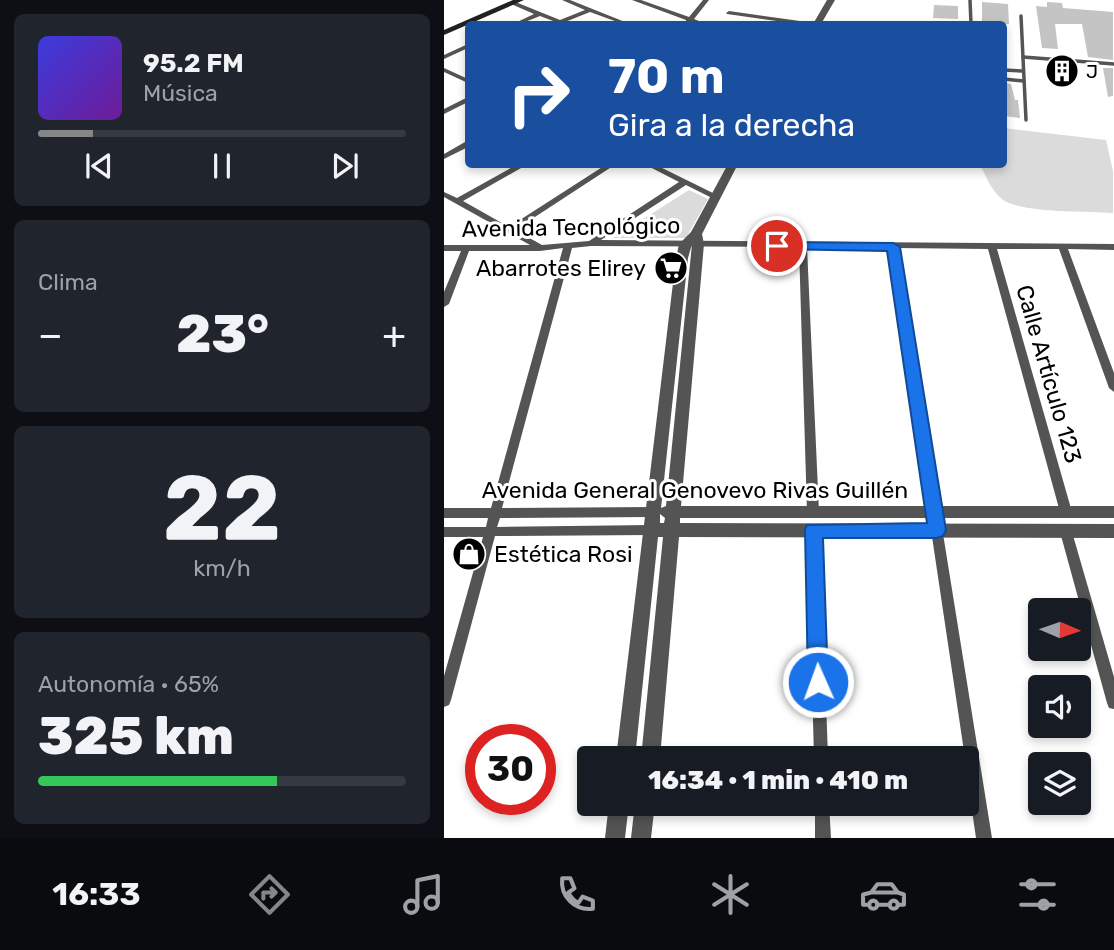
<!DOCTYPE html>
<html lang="es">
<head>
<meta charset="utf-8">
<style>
  body { margin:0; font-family:Rubik,sans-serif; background:#20242c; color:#f1f3f6; height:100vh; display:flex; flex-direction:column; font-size:26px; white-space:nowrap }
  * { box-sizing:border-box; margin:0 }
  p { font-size:23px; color:#9ea1a6 }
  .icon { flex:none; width:38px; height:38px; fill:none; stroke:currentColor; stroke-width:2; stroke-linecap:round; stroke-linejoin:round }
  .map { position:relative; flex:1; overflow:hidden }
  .drawer { display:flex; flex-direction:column; gap:14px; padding:14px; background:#0d0f14; width:444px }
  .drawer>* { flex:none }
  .hud { position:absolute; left:21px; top:21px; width:542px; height:147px; border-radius:7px; box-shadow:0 4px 10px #0003; background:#1a4fa0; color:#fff; overflow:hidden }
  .needle { width:46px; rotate:92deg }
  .controls { position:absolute; left:584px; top:598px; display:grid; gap:14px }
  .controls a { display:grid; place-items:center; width:63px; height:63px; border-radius:7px; background:#171b24; box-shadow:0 4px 10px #0003; font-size:35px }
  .speed { position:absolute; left:21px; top:724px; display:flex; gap:14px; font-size:35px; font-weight:700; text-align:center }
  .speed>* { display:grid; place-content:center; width:91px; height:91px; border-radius:50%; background:#171b24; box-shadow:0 4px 10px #0003; line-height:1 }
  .speed .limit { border:10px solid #d22; background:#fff; color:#111 }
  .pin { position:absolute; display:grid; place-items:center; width:60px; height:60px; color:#fff; margin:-30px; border:4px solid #fff; border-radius:50%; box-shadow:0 2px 7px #0007 }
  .me { position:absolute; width:77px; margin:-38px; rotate:358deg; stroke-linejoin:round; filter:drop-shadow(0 0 5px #0008) }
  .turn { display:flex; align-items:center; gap:24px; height:147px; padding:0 28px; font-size:32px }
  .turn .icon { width:91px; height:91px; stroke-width:2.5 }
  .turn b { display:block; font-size:49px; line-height:60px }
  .big { font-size:52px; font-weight:800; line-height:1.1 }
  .drawer .tile { flex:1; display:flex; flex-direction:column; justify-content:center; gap:10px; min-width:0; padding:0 24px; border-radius:10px; background:#20242c }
  .drawer .dial { align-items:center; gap:0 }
  .dial b { font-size:91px; line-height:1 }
  .song { display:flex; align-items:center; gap:21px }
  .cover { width:84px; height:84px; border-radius:10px; background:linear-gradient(135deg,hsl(240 70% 55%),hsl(280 70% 35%)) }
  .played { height:7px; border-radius:4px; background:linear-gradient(90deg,#858687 15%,#363941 15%) }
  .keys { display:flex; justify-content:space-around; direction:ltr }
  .heat { display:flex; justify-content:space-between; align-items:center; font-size:38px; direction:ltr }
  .charge { height:10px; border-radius:5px; background:linear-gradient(90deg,#34c759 65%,#363941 0) }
  .trip { position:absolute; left:133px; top:746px; width:402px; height:70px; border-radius:7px; background:#171b24; box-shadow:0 4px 10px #0003; font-weight:800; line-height:70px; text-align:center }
  .menu { display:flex; height:112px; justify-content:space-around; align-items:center; background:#090b0e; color:#9ea1a6 }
  .menu .icon { width:49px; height:49px }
  .menu .selected { color:#858687 }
  .menu b { font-size:32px; color:#f1f3f6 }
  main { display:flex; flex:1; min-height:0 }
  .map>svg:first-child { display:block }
</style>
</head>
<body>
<main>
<section class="drawer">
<div class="tile">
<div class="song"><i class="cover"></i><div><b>95.2 FM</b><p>Música</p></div></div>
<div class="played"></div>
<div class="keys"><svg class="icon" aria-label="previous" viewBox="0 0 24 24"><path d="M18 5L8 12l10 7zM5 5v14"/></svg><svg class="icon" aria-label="pause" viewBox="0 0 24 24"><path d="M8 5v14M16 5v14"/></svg><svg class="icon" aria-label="next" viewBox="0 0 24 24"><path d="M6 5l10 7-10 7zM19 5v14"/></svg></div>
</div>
<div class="tile"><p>Clima</p>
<div class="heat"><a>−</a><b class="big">23°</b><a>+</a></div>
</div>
<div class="tile dial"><b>22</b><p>km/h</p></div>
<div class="tile"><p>Autonomía · 65%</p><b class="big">325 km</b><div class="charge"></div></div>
</section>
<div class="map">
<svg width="670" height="838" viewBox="0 0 670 838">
  <rect width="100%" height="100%" fill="#fff"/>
  <!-- green -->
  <g fill="#dbdbdb">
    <path d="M560 128 662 140 669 171V213C641 211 591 213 565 203 550 197 543 178 536 165L560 164Z"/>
    <path d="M245 190 264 199 242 238H169Z"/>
  </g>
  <!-- building -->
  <g fill="#c4c4c4">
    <path d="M538 2 564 4 565 24H538Z"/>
    <path d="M603 2 618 3 619 8 669 12V60L644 57 638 24H611L614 49 598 48 592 6 603 7Z"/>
    <path d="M490 5 514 6V19L489 18Z"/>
    <path d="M609 64 625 65 628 81 611 80Z"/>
    <path d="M659 68H669V96L664 97Z"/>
    <path d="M560 83 567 84 571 100H574L576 118 560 116Z"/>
  </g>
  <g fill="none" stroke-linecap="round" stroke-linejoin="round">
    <!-- service -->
    <g stroke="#545454" stroke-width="3.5">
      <path d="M526 0 527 24"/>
      <path d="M577 16 582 120"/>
      <path d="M579 57 670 64"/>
      <path d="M560 70 579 71"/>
      <path d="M560 79 580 81"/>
    </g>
    <!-- minor -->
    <g fill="#545454" fill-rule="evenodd">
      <path d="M118 0H126L186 24H179L146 12 121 22 124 24H117L96 16 76 24H69L90 14 67 4V2L69 1 116 20 141 10Z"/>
      <path d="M188 0H197L245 17 259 0H265L250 19 262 24H255L247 22 242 23V20Z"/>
      <path d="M285 11 363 22 366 24H354L283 14 282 13Z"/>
      <path d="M24 44V48L0 59V55Z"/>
      <path d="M0 68 24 79V83L0 72Z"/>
      <path d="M24 97V102L0 114V109Z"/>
      <path d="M21 142H24V147L0 159V154Z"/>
      <path d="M74 164H84L19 201 65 227 163 164H172L71 230 98 245 145 241 235 182 200 164H210L275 196 271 198H268L242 185 157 240 670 244V250L624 249 670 373V392L665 388 615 249H553L628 512 626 515 622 517 618 515 616 512 544 249 453 248 548 838H532L523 776V758H521L445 248 363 247 375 512 373 515 369 517 365 515 363 512 355 247 147 246 128 248 58 508 209 507 213 509 215 512 213 515 209 517 56 518 53 527 207 525 211 527 213 530 211 533 207 535 51 536 7 700 5 705 0 707V676L39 537H0V527H42L44 518H0V508H47L119 248 96 251H25L5 304 0 307V292L17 251H0V245H86L0 197V192L13 198Z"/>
      <path d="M370 525 374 527 376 530 384 758H370L364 530 366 527Z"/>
      <path d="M622 527 626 528 628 532 670 677V709L665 708 663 703 616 532 618 528Z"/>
      <path d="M371 803H385L387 838H371Z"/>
    </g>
    <!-- tertiary -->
    <g fill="#545454" fill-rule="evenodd">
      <path d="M383 0H391L377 24H369Z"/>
      <path d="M284 164H294L258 234 260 244 237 506H670V518H236V523L670 524V538L235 537 216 758H197L219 537H214L191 758H172L232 258 235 244 247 232ZM248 244 222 506 217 508 244 258ZM216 514 221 518 220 523H216Z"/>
      <path d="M165 803H185L181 838H161Z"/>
      <path d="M191 803H211L207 838H187Z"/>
    </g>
    <!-- secondary -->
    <path fill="#212121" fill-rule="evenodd" d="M69 0H80L0 35V30Z"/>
  </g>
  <!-- route -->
  <path fill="#1a73e8" stroke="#114b97" stroke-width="2" d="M333 242 449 243 456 247 502 530 499 536 493 538H379L384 682 382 689 374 692 367 689 364 682 361 530 363 525 483 523 443 251 329 249V243Z"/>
  <!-- icons -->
  <defs>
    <symbol id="building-disc" viewBox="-11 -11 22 22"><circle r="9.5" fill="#000" stroke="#fff"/><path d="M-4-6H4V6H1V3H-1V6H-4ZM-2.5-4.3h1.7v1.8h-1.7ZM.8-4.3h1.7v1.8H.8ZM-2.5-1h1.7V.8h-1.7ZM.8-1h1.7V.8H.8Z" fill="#fff"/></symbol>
    <symbol id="supermarket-disc" viewBox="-11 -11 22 22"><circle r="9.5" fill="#000" stroke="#fff"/><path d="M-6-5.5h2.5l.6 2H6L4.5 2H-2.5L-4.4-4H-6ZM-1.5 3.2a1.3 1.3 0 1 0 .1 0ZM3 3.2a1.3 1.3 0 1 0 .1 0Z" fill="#fff"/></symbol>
    <symbol id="shop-disc" viewBox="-11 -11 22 22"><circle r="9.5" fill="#000" stroke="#fff"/><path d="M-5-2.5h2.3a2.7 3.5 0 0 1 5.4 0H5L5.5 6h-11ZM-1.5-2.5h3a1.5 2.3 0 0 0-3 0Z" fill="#fff"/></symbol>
  </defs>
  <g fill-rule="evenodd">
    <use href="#building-disc" x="599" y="52" width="38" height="38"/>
    <use href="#supermarket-disc" x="208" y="249" width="38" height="38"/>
    <use href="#shop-disc" x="6" y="535" width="38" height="38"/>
  </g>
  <g text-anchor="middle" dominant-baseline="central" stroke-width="6" stroke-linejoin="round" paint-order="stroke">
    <!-- far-poi labels -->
    <g font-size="19" fill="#000" stroke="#fff" text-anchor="start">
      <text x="642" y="71">J</text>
    </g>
    <!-- street labels -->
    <g font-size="23" fill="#000" stroke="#fff">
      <text transform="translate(127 227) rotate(-1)">Avenida Tecnológico</text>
      <text transform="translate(605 374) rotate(74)">Calle Artículo 123</text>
      <text x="251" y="490">Avenida General Genovevo Rivas Guillén</text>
    </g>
    <!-- poi labels -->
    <g font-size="23" fill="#000" stroke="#fff" text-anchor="end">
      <text x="202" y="268">Abarrotes Elirey</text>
      <text x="50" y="554" text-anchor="start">Estética Rosi</text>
    </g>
  </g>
</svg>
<div class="controls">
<a><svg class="needle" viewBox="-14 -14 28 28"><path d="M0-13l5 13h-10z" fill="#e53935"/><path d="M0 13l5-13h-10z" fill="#9ea1a6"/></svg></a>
<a><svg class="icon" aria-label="sound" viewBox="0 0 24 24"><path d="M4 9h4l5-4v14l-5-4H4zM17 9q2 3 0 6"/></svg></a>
<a><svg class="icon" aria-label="layers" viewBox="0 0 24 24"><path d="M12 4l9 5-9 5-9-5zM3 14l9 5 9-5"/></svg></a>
</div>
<div class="speed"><div class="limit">30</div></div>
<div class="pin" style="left:333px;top:246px;background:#d93025"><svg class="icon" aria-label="arrive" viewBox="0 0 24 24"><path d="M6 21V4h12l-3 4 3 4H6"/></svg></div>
<svg class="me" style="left:374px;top:682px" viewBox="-20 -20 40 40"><circle r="17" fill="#1a73e8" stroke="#fff" stroke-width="3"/><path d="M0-11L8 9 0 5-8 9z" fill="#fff"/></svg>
<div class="trip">16:34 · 1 min · 410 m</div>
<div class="hud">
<div class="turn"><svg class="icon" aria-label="right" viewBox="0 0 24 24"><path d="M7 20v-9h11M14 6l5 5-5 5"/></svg><div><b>70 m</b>Gira a la derecha</div></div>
</div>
</div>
</main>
<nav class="menu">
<b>16:33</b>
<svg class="icon selected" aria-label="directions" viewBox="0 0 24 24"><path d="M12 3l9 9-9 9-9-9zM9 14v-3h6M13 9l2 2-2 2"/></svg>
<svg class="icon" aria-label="music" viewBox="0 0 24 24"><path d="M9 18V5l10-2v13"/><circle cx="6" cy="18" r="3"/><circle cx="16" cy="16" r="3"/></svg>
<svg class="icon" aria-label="phone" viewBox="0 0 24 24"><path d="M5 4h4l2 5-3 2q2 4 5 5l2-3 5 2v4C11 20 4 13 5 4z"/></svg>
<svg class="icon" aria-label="climate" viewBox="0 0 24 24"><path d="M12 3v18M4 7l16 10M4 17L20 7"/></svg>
<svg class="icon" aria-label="car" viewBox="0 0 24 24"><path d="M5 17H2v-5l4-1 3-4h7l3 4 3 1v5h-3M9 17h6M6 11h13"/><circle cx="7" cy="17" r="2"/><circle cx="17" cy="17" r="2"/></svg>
<svg class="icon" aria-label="filters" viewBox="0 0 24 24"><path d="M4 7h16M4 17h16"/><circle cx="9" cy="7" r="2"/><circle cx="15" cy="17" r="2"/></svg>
</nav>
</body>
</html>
